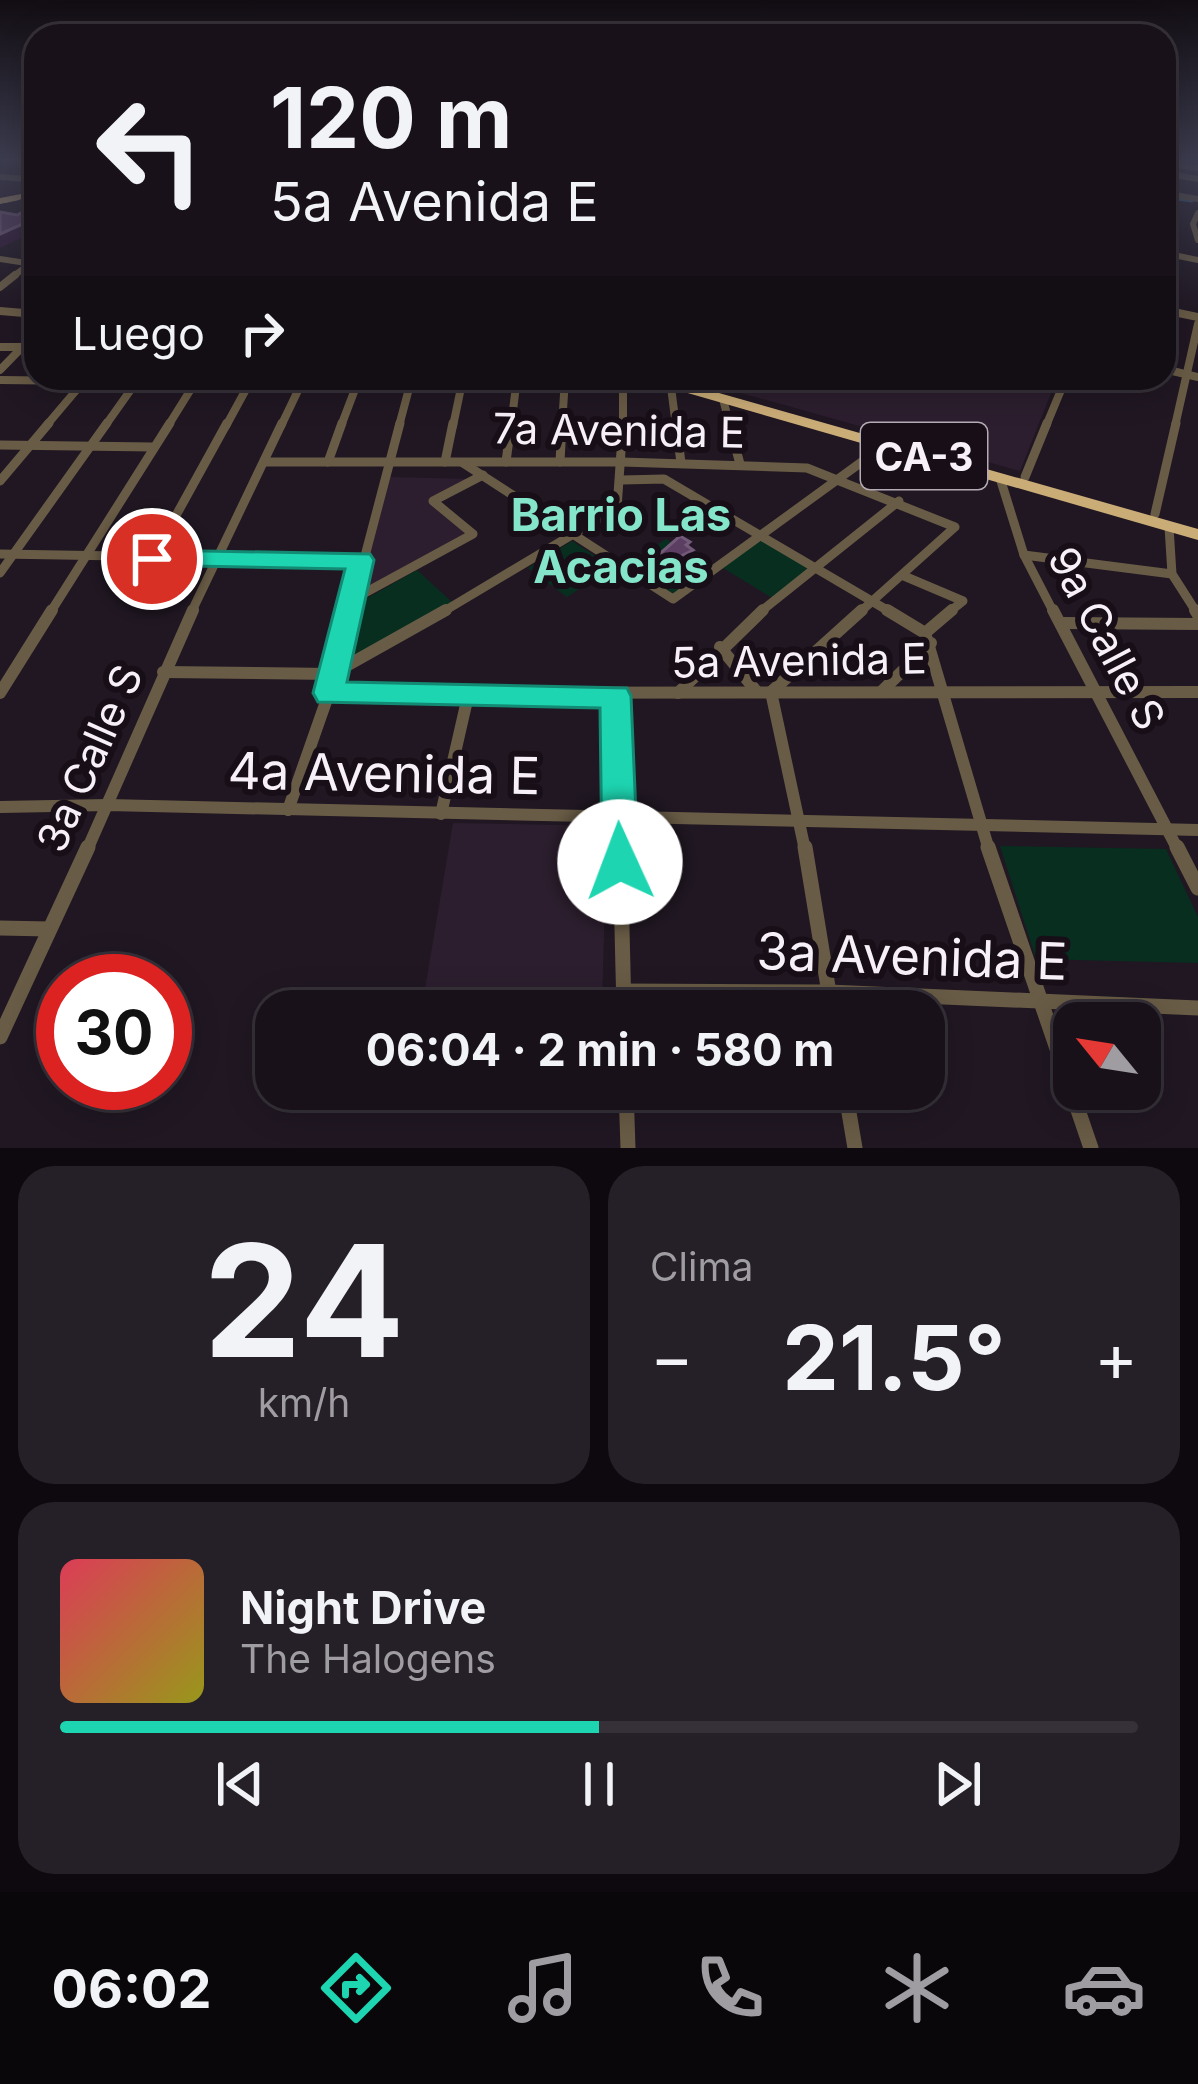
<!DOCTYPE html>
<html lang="es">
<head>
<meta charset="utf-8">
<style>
  body { margin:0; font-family:Inter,sans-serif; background:#251f27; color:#f1f3f6; height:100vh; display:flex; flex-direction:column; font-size:45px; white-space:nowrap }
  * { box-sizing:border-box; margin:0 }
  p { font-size:39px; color:#9f9da2 }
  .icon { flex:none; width:66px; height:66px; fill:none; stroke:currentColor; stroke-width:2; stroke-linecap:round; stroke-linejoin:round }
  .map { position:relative; height:1148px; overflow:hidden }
  .sheet { display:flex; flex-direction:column; gap:18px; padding:18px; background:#0d090e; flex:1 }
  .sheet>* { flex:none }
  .guide { position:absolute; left:24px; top:24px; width:1152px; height:366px; border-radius:36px; box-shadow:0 6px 30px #0003,0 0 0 3px #363139; background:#18111a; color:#f1f3f6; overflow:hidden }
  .needle { width:78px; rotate:300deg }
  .buttons { position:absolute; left:1053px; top:1002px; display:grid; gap:24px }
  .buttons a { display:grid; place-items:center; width:108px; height:108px; border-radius:24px; background:#18111a; box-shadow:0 6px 30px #0003,0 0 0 3px #363139; font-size:60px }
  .speed { position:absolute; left:36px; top:954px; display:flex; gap:24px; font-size:60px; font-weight:700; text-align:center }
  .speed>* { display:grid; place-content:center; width:156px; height:156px; border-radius:50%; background:#18111a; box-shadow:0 6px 30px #0003,0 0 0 3px #363139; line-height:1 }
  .speed .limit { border:18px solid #d22; background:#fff; color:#111 }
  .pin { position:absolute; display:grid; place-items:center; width:102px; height:102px; color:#fff; margin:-51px; border:6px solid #fff; border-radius:50%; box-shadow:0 3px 12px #0007 }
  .me { position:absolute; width:132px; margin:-66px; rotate:358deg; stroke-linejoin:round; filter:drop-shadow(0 0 9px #0008) }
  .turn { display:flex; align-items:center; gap:42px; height:252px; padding:0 48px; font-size:54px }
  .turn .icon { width:156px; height:156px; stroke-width:2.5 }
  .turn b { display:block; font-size:84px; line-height:102px }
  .then { display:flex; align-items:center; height:114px; padding:0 48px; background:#0003; gap:24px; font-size:45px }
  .big { font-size:90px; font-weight:700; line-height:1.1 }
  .sheet .widget { flex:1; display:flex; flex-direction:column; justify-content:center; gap:18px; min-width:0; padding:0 42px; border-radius:36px; background:#251f27 }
  .sheet .dial { align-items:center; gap:0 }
  .dial b { font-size:156px; line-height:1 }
  .song { display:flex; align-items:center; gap:36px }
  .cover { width:144px; height:144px; border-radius:18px; background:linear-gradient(135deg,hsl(350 70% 55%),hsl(60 70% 35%)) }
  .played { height:12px; border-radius:6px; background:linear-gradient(90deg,#1dd5b1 50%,#363139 50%) }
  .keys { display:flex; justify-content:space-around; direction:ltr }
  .heat { display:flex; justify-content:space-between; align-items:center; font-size:66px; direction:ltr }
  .sheet .tiles { flex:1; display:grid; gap:18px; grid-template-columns:1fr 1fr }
  .widget:last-child { grid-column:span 2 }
  .trip { position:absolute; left:255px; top:990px; width:690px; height:120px; border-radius:36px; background:#18111a; box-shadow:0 6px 30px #0003,0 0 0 3px #363139; font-weight:700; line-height:120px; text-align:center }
  .menu { display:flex; height:192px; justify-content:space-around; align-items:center; background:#0a070a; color:#9f9da2 }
  .menu .icon { width:84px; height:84px }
  .menu .active { color:#1dd5b1 }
  .menu b { font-size:54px; color:#f1f3f6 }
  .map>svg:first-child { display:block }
</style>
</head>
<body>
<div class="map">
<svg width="1198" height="1148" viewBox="0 0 1198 1148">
  <rect width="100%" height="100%" fill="#201722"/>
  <!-- built -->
  <g fill="#2c1e2e">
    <path d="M754 378H1057L1020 471 741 393Z"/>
    <path d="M389 477 472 479 429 501 467 532 361 591Z"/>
    <path d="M453 823 607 826 602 1005 423 1001Z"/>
  </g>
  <!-- green -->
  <g fill="#072e1f">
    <path d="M666 539 679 547 682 563 691 562 690 553 714 568 676 595 623 567Z"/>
    <path d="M760 540 810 568 772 598 723 568Z"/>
    <path d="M572 541 612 567 567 597 528 568Z"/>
    <path d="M417 570 454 604 346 664 355 605Z"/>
    <path d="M1000 846 1166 849 1198 917V963L1036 959Z"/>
  </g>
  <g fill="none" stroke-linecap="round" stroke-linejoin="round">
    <!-- stream -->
    <path stroke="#35668f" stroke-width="3" d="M1164 197 1192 201"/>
    <!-- minor-far4 -->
    <g stroke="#695c46" stroke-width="6">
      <path d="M1169 164 1198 168"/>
      <path d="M1164 173 1198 179"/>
      <path d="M0 177 28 179"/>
      <path d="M1164 193 1198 199"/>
      <path d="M1198 213 1193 224 1198 240"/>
      <path d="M1164 225 1176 228"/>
      <path d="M1164 253 1198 260"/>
      <path d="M0 259 33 264"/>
      <path d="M11 278 36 259"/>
    </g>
    <!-- minor-far3 -->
    <g stroke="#695c46" stroke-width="8">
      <path d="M0 287 15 275"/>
      <path d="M1164 310 1198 317"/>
      <path d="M0 311 36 314"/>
      <path d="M0 347H36"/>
      <path d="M1164 369 1198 377"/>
      <path d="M0 370 36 333"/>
      <path d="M0 380 681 388"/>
      <path d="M671 387 676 426"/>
      <path d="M713 389 723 378"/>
      <path d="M723 399 730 426"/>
      <path d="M46 426 84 381"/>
      <path d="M105 426 137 381"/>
      <path d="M168 426 196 381"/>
      <path d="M226 426 250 382"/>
      <path d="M281 426 304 378"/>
      <path d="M341 426 357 384"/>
      <path d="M399 426 411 381"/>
      <path d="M453 426 462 383"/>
      <path d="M511 426 517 378"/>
      <path d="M562 426 565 378"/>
      <path d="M623 426V387"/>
      <path d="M1046 426 1066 378"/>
      <path d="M1175 426 1198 324"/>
    </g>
    <!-- minor-far2 -->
    <g stroke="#695c46" stroke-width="9">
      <path d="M676 423 681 463"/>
      <path d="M729 423 740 464"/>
      <path d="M0 445 153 447"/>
      <path d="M266 462H622L807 468 955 527 859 613"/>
      <path d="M328 462 342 423"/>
      <path d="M445 462 453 423"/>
      <path d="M506 462 511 423"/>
      <path d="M560 462 562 423"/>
      <path d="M463 463 673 599 885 445"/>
      <path d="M1025 477 1047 423"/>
      <path d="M1000 478 1024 555 1054 613"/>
      <path d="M622 480 664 479 892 613"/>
      <path d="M0 481 49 423"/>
      <path d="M1155 514 1176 423"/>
      <path d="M1169 527 1172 574 1197 613"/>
      <path d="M0 554 361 560"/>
      <path d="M1024 555 1172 574"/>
      <path d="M152 559 227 423"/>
      <path d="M0 573 107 423"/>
      <path d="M904 576 963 601 948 613"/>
      <path d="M350 601 473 534 433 501 483 475"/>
      <path d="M50 613 170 423"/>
      <path d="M191 613 282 423"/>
      <path d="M350 613 400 423"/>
      <path d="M441 613 617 508 623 423"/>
      <path d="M759 613 899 501"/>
    </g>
    <!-- minor-far1 -->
    <g stroke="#695c46" stroke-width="12">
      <path d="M887 610 925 633"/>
      <path d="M1053 610 1178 850"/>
      <path d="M1195 610 1198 615"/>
      <path d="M1062 623 1198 624"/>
      <path d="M925 633 952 610"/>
      <path d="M925 633 989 850"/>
      <path d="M720 647 757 692"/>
      <path d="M163 672 332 674 446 610"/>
      <path d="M882 691 931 643"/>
      <path d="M0 693 52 610"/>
      <path d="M329 693 1198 692"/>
      <path d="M678 693 763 610"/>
      <path d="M616 696 620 850"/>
      <path d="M0 807 108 805 1198 830"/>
      <path d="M288 810 329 693 351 610"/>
      <path d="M441 814 468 696"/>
      <path d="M87 850 193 610"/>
      <path d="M805 850 771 692 862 610"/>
    </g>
    <!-- minor -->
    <g stroke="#695c46" stroke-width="15">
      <path d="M620 847 624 1011"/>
      <path d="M805 847 832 1011"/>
      <path d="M988 847 1091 1148"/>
      <path d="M1177 847 1198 888"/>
      <path d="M0 928 49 929"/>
      <path d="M623 991 829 992 1198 1008"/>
      <path d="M0 1037 88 847"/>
      <path d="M626 1089 628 1148"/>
      <path d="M845 1089 855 1148"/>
    </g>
    <!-- trunk -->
    <g fill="#caac77" fill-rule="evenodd">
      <path d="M36 178C36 200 18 200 0 204V198L21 194Z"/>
      <path d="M644 378H666L1198 529V540L646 381Z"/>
    </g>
  </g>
  <!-- wall -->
  <path fill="#482850" d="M690 542V548L693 550 692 561 666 574 657 567V556Z"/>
  <!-- shaded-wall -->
  <g fill="#301836">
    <path d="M36 218V231L0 248V234Z"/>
    <path d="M690 542V552L693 550 692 561 666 574 667 563Z"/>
  </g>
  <!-- building -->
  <g fill="#5b3e62" stroke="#735a79" stroke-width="3">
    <path d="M35 206 36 218 0 234V212L17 215Z"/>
    <path d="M680 536 690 542 686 545 693 550 667 563 657 556Z"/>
  </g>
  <!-- sky -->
  <linearGradient id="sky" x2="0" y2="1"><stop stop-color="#120d13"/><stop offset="0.5" stop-color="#3c3c4f"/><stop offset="1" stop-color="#3c3c4f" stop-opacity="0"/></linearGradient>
  <rect width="1198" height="320" fill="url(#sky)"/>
  <!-- route -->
  <path fill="#1dd5b1" stroke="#138a73" stroke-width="3" d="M152 550 370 554 374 560 347 682 627 688 631 696 638 862 633 873 620 878 607 873 602 862 600 708 318 702 313 693 345 569 142 565 138 559Z"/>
  <g text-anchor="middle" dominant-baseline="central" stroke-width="12" stroke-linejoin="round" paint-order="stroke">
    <!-- shield labels -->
    <rect fill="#170e18" stroke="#b4acb5" stroke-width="3" x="861" y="423" width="126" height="66" rx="9"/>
    <g font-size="39" font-weight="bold" fill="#f7f0f8">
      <text x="924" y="456">CA-3</text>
    </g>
    <!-- street labels -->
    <g font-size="42" fill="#f7f0f8" stroke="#170e18">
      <text transform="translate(619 430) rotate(1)">7a Avenida E</text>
      <text transform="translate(1107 638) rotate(62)">9a Calle S</text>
      <text transform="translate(799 660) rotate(-1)">5a Avenida E</text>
      <text transform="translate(89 758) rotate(-66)">3a Calle S</text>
    </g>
    <!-- neighbourhood labels -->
    <g font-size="45" font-weight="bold" fill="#84e5ca" stroke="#170e18">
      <text x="621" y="514">Barrio Las<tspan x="621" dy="52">Acacias</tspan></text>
    </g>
    <!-- near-street labels -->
    <g font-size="51" fill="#f7f0f8" stroke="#170e18">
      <text transform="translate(384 773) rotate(1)">4a Avenida E</text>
      <text transform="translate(912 956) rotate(2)">3a Avenida E</text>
    </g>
  </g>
</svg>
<div class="buttons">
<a><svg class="needle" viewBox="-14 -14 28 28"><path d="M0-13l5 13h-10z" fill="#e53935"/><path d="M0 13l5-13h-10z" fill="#9f9da2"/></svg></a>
</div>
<div class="speed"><div class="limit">30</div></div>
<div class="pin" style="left:152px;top:559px;background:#d93025"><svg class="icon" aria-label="arrive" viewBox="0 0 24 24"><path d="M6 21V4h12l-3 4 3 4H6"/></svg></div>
<svg class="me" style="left:620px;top:862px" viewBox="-20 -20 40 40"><circle r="19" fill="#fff"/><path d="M0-13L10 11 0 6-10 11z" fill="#1dd5b1"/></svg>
<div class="trip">06:04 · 2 min · 580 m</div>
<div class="guide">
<div class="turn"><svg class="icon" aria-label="left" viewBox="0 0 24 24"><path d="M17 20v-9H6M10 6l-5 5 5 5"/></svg><div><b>120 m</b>5a Avenida E</div></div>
<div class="then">Luego<svg class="icon" aria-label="right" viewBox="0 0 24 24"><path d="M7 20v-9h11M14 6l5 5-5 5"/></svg></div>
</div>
</div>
<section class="sheet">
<div class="tiles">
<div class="widget dial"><b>24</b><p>km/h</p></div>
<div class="widget"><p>Clima</p>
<div class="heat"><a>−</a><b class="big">21.5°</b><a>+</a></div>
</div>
<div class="widget">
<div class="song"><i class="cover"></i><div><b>Night Drive</b><p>The Halogens</p></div></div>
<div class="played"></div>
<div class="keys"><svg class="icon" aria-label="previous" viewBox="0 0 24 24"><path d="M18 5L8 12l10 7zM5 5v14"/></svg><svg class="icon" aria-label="pause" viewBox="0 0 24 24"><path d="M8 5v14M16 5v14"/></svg><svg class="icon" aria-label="next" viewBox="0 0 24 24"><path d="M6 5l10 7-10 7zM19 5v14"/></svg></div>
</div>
</div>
</section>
<nav class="menu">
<b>06:02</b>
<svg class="icon active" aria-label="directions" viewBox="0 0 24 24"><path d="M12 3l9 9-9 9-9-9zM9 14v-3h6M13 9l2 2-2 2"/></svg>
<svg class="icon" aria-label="music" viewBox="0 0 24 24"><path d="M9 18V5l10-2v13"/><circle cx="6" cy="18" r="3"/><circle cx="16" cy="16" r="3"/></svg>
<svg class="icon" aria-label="phone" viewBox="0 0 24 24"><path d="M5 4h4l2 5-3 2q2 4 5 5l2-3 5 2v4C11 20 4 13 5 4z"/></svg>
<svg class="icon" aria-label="climate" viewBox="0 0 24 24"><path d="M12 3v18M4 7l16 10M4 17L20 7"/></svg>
<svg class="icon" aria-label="car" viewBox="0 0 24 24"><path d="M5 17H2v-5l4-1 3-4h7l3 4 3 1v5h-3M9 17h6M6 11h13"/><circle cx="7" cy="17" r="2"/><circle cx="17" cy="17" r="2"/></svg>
</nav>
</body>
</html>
